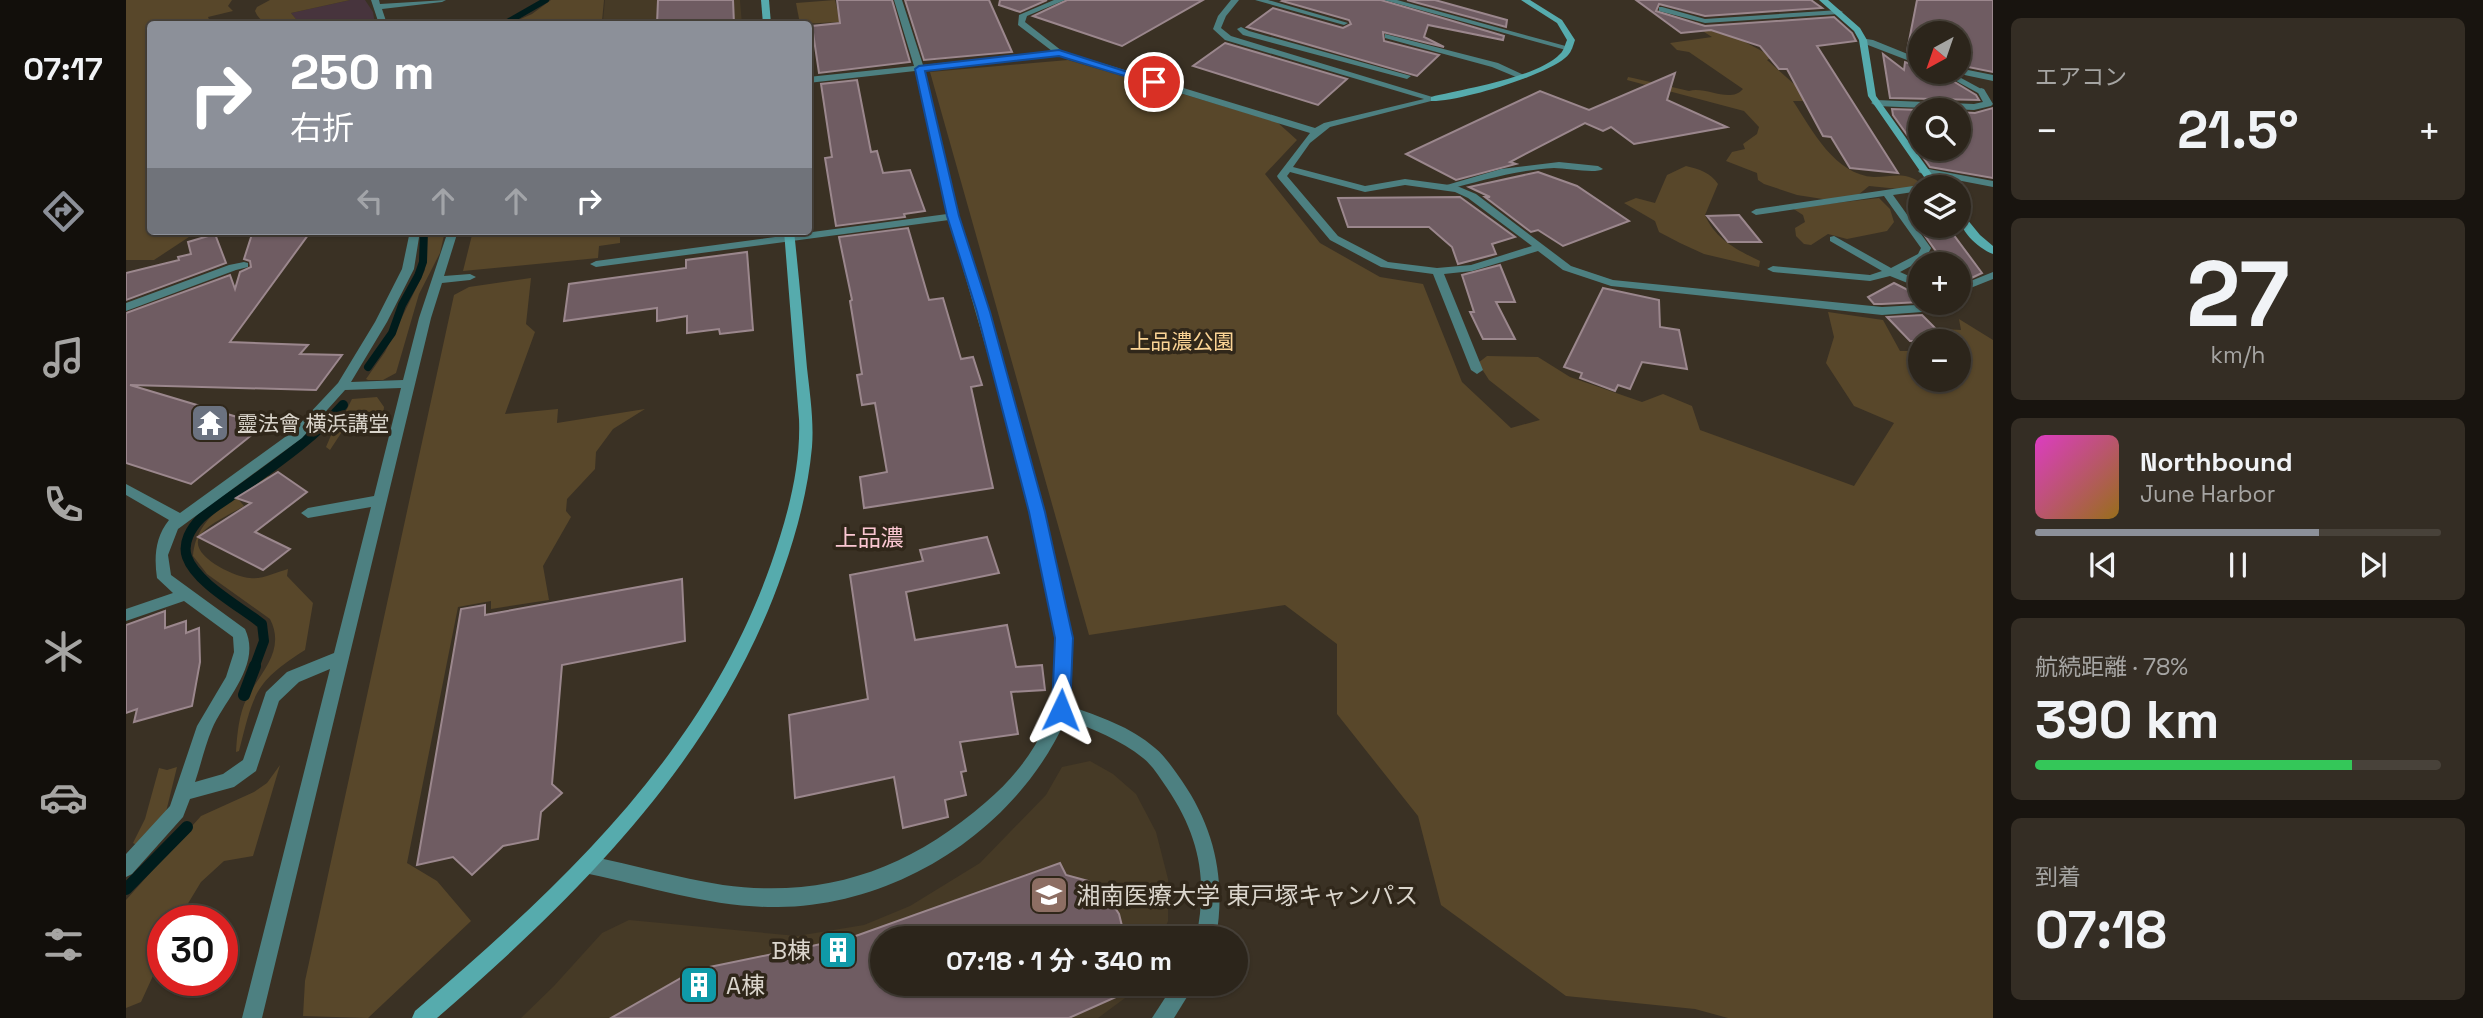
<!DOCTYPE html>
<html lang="ja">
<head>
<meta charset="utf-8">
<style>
  body { margin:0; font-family:"Space Grotesk","Noto Sans JP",sans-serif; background:#342d24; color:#f1f3f6; height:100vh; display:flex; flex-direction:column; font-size:26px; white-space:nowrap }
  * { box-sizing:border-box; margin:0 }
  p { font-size:23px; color:#a6a5a3 }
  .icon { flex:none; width:38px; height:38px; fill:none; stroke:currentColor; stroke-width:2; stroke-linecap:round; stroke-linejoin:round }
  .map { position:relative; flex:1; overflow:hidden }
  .panel { display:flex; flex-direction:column; gap:18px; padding:18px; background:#18140f; width:490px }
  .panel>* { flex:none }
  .hud { position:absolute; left:21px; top:21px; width:665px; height:214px; border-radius:7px; box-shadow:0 2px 5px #0004,0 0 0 2px #48423a; background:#8c9099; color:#fff; overflow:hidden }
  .needle { width:46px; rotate:220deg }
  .tools { position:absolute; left:1782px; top:21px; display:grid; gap:14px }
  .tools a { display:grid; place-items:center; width:63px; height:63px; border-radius:50%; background:#2c251b; box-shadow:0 2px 5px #0004,0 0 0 2px #48423a; font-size:35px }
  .speed { position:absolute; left:21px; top:905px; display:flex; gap:14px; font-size:35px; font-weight:700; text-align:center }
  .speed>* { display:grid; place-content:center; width:91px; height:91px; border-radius:50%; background:#2c251b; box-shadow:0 2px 5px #0004,0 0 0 2px #48423a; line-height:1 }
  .speed .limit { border:10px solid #d22; background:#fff; color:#111 }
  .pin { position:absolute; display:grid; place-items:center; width:60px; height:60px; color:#fff; margin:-30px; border:4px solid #fff; border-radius:50%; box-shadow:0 2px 7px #0007 }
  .me { position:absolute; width:77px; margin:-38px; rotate:2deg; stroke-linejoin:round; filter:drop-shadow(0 0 5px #0008) }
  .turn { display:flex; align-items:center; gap:24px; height:147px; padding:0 28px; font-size:32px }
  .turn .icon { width:91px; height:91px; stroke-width:2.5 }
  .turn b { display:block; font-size:49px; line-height:60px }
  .lanes { display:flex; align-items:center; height:66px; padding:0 28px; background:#0003; justify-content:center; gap:35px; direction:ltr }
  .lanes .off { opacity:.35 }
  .big { font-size:52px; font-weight:700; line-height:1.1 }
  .panel .widget { flex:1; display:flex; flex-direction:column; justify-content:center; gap:10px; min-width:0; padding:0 24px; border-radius:10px; background:#342d24 }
  .panel .dial { align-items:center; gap:0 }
  .dial b { font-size:91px; line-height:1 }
  .song { display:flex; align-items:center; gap:21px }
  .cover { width:84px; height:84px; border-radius:10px; background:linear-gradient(135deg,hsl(310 70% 55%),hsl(40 70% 35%)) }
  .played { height:7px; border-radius:4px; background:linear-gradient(90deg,#8c9099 70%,#48423a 70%) }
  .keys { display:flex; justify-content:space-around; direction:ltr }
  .heat { display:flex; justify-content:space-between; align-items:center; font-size:38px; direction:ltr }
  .charge { height:10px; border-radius:5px; background:linear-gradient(90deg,#34c759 78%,#48423a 0) }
  .trip { position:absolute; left:744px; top:926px; width:378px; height:70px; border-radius:35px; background:#2c251b; box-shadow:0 2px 5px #0004,0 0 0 2px #48423a; font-weight:700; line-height:70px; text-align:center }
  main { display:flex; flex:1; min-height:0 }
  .tabs { display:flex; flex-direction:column; width:126px; justify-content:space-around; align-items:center; background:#120f0b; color:#a6a5a3 }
  .tabs .icon { width:49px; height:49px }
  .tabs .selected { color:#8c9099 }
  .tabs b { font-size:32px; color:#f1f3f6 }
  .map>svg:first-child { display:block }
</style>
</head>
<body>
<main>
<nav class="tabs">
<b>07:17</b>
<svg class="icon selected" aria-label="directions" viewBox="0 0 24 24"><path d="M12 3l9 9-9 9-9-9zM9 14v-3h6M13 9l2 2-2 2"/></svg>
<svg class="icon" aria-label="music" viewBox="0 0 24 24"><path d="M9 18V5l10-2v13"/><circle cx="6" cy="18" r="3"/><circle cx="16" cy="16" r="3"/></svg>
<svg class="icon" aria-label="phone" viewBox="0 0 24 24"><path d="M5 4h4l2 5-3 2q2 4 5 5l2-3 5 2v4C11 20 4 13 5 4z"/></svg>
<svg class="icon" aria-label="climate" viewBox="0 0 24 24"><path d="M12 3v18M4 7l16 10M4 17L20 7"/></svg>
<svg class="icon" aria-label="car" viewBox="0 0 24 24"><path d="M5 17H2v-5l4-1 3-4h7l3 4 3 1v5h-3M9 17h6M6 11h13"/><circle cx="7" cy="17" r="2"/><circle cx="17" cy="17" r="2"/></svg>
<svg class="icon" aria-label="filters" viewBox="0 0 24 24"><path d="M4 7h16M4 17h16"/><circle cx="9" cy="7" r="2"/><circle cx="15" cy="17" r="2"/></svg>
</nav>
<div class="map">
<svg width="1867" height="1018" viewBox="0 0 1867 1018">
  <rect width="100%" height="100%" fill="#3a3124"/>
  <!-- built -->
  <g fill="#463a26">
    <path d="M479 0H614L616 24H459L477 21Z"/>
    <path d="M964 761 987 774 1010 794 1030 832 1042 879V921L1035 938H756V984H1011L999 998 972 1018H395L428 986 476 933 503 920 671 936 738 925 784 906 854 863 920 795 936 767Z"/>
  </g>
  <!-- industrial -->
  <path fill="#47343d" d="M224 0H239L247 12 249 24H189V20L174 24 165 13Z"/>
  <!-- green -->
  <g fill="#58472a">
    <path d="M0 0H106L102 6 107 11 82 17 85 24H24V123L22 127 24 131V231H72L28 260H0Z"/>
    <path d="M144 0H224L165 13 174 24C158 26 136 29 129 11L131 7Z"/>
    <path d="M425 0H478L476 21 457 24H383L406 14Z"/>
    <path d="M709 0 714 22 674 24 670 3Z"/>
    <path d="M1571 22 1585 28 1591 27 1647 57 1641 60 1687 101H1667C1686 130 1709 175 1748 177 1767 177 1778 171 1795 183L1792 187 1773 189 1743 186 1732 195 1703 200 1671 195 1638 184 1632 180 1631 173 1600 161 1606 152 1619 149 1617 144 1631 134 1633 127 1618 111 1501 80 1502 77 1507 78 1563 91C1580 86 1604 104 1617 89L1563 52 1551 50 1544 43 1586 37 1564 23Z"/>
    <path d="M942 60 1151 122 1171 140 1139 174 1194 243 1254 277 1297 284 1336 382 1385 428 1414 420 1363 380 1352 363 1361 356 1412 357 1444 377 1516 402 1537 394 1566 406 1574 430 1728 486 1768 423 1728 406 1700 363 1708 337 1702 312 1757 320 1774 351H1794V380H1832V351L1838 350 1832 341 1817 329 1835 330 1833 319 1867 340V1018H1602L1569 1009 1440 996 1315 905 1292 816 1211 714V644L1159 605 963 635 804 72Z"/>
    <path d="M1560 166C1573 169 1585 173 1592 184L1579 215C1589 239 1611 250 1634 261L1633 267 1578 254 1554 243 1533 232 1529 221 1498 203 1510 198 1529 203 1541 175Z"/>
    <path d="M1753 198 1764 209 1768 222 1761 231 1721 239 1702 234 1685 245 1678 244 1670 236 1669 228 1679 222 1677 215 1666 208Z"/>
    <path d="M301 231H319L314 253 293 294 270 373 257 380H242L240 379 259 352 299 270Z"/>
    <path d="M347 231H494V243L473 246 472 258 337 271Z"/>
    <path d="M405 278 400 324 409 332 379 414 432 409 431 423 519 409 487 429 470 452 469 469 441 499 440 511 445 517 417 566 423 600 365 609V601L332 607 281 863 311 881 345 921 242 1018 177 1016 179 981 328 295 343 287Z"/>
    <path d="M251 397 258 407 257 416 223 421 204 450 200 447 212 419 218 415 226 399Z"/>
    <path d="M142 476 146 479 113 500 118 506C105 514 86 522 76 533 57 553 108 577 124 578 135 580 151 572 162 569L161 576 187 603 179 650C127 683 128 694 113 751L110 752C111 735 113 713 121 698 135 672 160 650 144 619L81 574 67 556C70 514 111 497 142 476Z"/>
    <path d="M154 765 127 856 98 861 75 882 52 920H37V954L15 1002 0 1008V900L75 816 128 792 141 783Z"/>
    <path d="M51 767 39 816 14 847 7 843 19 819 33 768 41 770Z"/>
  </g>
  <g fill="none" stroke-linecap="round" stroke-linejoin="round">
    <!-- stream-far3 -->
    <path stroke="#001c1c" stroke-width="6" d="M378 24 420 0"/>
    <!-- stream-far2 -->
    <path stroke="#001c1c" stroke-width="8" d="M242 367 266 333 276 305 292 276 297 262 298 231"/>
    <!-- stream-far1 -->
    <path stroke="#001c1c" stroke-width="10" d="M128 668 138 641 136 624C115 607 70 583 61 557 56 543 65 528 75 518 86 508 101 499 114 490 150 464 187 439 217 405"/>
    <!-- stream -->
    <g stroke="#001c1c" stroke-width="12">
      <path d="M118 695 129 666"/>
      <path d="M0 889 61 827"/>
    </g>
  </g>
  <!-- building -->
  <g fill="#6f5c62" stroke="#9b878d" stroke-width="2">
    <path d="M532 0H607L608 24H531Z"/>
    <path d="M711 0H766L784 62 693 73 686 26 714 23Z"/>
    <path d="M779 0H863L886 52 798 60Z"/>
    <path d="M874 0H921L894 12 873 5Z"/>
    <path d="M941 0H1077L996 46 907 16Z"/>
    <path d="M1158 0H1255L1378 36 1377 40 1302 25 1298 37 1318 47 1257 32 1258 41 1313 55 1291 76 1121 27 1147 8 1217 28 1225 24 1223 20 1156 1Z"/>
    <path d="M1281 0H1309L1381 20 1380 27Z"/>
    <path d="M1510 0H1685L1696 8 1579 16 1533 4 1530 11 1579 26 1708 17 1726 33 1730 41 1691 46 1772 173 1724 168 1705 137 1697 136 1661 69H1653L1634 46 1585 30 1555 33Z"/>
    <path d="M1791 0H1867V72L1832 65V33H1794V56L1781 51Z"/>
    <path d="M1099 43 1221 79 1192 105 1067 66Z"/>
    <path d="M1757 54 1778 70 1779 62 1794 67V72H1812L1850 95 1853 100 1764 98Z"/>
    <path d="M1549 73 1541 100 1601 127 1508 144 1485 127 1477 131 1459 123 1384 162 1390 164 1330 180 1280 154 1414 91 1463 110Z"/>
    <path d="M731 80 745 152 751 151 757 173 784 170 799 211 778 214 779 217 710 226 699 158 706 157 695 84Z"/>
    <path d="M1867 108V178L1804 167 1767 115 1766 109 1794 110V149H1832V112L1849 113Z"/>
    <path d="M1412 172 1451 186 1503 221 1437 246 1412 230 1405 232 1359 197H1364L1343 187Z"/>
    <path d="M1334 197 1389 237 1366 244 1370 254 1332 264 1326 247 1303 227H1222L1212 198Z"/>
    <path d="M1613 215 1635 242H1602L1581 216Z"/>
    <path d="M1792 226H1821L1856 273 1839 281 1832 277V264H1819Z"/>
    <path d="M782 228 803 300 817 298 835 359 847 357 856 385 845 387 867 488 738 508 734 477 761 472 749 403 736 405 731 375 736 374 724 301 726 300 713 237Z"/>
    <path d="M127 231H185L104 342 182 345 174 354 216 355 190 390 4 385 138 425 65 484 0 463V313L104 275 109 289 114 272 125 267 124 261 118 259Z"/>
    <path d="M89 234 100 263 0 300V273L53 260 52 257 65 254 62 242Z"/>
    <path d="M621 252 627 330 594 334 593 329 561 333V316L531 321V308L438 321 443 284 560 268V260Z"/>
    <path d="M1374 265 1389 302H1370L1389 339H1357L1344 312H1348L1336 275Z"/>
    <path d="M1768 283 1794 296V302L1756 304H1748L1742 297Z"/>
    <path d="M1477 288 1533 300 1534 327 1553 330 1561 369 1516 362 1504 389 1492 385 1489 391 1454 378 1456 373 1438 367Z"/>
    <path d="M1796 315 1822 341H1784L1761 317Z"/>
    <path d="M152 472 181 492 129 532 164 549 137 570 72 537 125 503 110 498Z"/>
    <path d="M861 537 873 573 780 592 789 640 881 625 890 667 916 665 919 690 885 692 892 734 834 742 840 771 835 772 840 795 819 800 822 817 777 828 768 777 669 798 663 715 742 699 724 575 797 561 794 550Z"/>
    <path d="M556 579 559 641 436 665 426 784 436 793 415 812 412 839 377 846 346 875 327 857 291 865 335 609 359 605V615Z"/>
    <path d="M39 611V628L60 621V633L73 628 74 662 66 706 8 722 11 709 0 713V625Z"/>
    <path d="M934 863 940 875 962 881 980 894 993 914 999 938H756V984H984L990 997 943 1018H485L569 970 724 938Z"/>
  </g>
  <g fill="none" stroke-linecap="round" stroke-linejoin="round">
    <!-- lane -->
    <g fill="#4d8081" fill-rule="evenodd">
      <path d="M1129 0H1142L1222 23 1218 25Z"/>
      <path d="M1258 0H1271L1447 48 1440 50Z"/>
      <path d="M1536 7 1579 19 1713 10 1717 12 1713 14 1579 23 1533 11V7Z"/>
      <path d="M1115 27 1123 31 1285 76 1281 79 1117 35 1111 29Z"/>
      <path d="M1259 34 1372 63 1402 77 1395 79 1366 67 1259 38Z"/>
      <path d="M1734 38 1747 40 1794 59V65L1734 42Z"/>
      <path d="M1832 68 1867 75V81L1829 73 1832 72Z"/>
      <path d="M1814 72H1824L1859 91 1852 93Z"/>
      <path d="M1433 162 1472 166 1477 169C1469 174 1441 168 1428 168 1390 170 1355 181 1319 190L1314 187 1375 169Z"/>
      <path d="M1797 168 1867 181V187L1794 173 1792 171Z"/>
      <path d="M1794 185 1799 187H1794V191L1767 195 1805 248 1800 258 1774 272 1794 281V288L1764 276 1744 281 1647 272 1641 269 1647 266 1744 275 1756 271 1704 241V237L1708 236 1765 268 1792 254 1795 248 1758 196 1630 215 1625 212 1630 209Z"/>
    </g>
    <!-- street -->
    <g fill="#4d8081" fill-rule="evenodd">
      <path d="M245 0H253L254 4 320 0 316 2 256 9 261 24H253Z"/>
      <path d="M768 0H776L797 65 926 51 892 25 893 15 928 0H939L901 16 899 22 936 51 1189 128 1198 123 1298 99 1099 40 1087 29 1092 16 1105 0H1113L1100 16 1095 28 1105 36 1313 99 1204 127 1184 143 1167 167 1239 186 1279 179 1331 186 1350 194 1445 266 1487 280 1756 307 1825 303 1823 305 1796 312 1756 315 1485 286 1437 270 1412 251 1346 271 1318 274 1357 370 1351 374 1345 370 1307 274 1255 267 1204 240 1152 178 1151 176 1184 133 933 56 798 70 828 200 893 420 934 584 945 644 943 706C973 716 1005 727 1029 748 1040 757 1048 770 1056 781 1089 829 1100 881 1090 938H1070C1082 881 1074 837 1041 788 1034 778 1027 766 1017 758 995 740 967 729 940 719 891 829 772 906 652 907 588 908 525 887 463 874L457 871 454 865 457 859 463 856C508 865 552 878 597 885 700 899 783 869 860 802 894 773 925 732 929 687 934 636 920 585 908 536 885 429 853 325 823 220L470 267 464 264 470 261 821 214 789 71 682 83V77L788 66ZM1164 172 1239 192 1279 185 1329 192 1342 198 1406 246 1345 265 1311 268 1262 262 1212 236 1161 176Z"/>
      <path d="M1855 88 1858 89 1867 104 1865 106 1848 110 1750 106 1745 103 1750 100 1848 104 1857 102 1851 91Z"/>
      <path d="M284 231H294L288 269 261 322 225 382 277 380 293 318 322 231H332L318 276 344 274 350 277 344 280 316 283 305 318 136 1018H116L204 669 173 682 153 701 130 771 108 787 64 799 57 817 6 874 0 877V854L44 806 71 726 100 677 108 652 107 637 58 601 0 621V609L47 593 31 578C28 558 29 537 43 520L0 495V484L54 513 166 432 212 383 249 322 276 269ZM275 388 248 496 182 508 175 513 182 518 245 507 208 653 161 672 140 692 117 760 97 774 69 782C75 764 79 746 86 729 99 699 136 665 119 629L45 575 42 555 52 529 176 438 219 390Z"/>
      <path d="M118 262 122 263V267L110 270 0 311V303L103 265Z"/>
      <path d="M1867 272V279L1832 293V286Z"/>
      <path d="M1048 984H1069L1048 1018H1026Z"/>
    </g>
    <!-- secondary -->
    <g fill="#56abad" fill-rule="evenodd">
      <path d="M635 0H643L645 24H637Z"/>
      <path d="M1395 0H1404L1436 20 1449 40C1447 46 1445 54 1439 58 1418 76 1332 102 1305 101V97C1337 89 1411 78 1434 54 1438 51 1439 44 1441 40L1431 23Z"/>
      <path d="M1693 0H1702L1734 28 1741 40 1750 96 1815 187H1805L1742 96 1733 40 1728 31Z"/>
      <path d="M1832 212 1836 213 1854 235 1867 246V254C1851 248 1832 229 1832 212Z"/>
      <path d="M658 231H668C673 277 677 322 681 368 684 395 688 421 686 447 682 490 671 531 657 571 594 755 455 893 311 1018H286L289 1011C438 883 578 754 645 564 661 518 675 468 673 419Z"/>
    </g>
  </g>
  <!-- route -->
  <path fill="#1a73e8" stroke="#114b97" stroke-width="2" d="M933 50 1033 82 1025 84 933 56 799 71 833 216 864 312 919 512 947 638 944 710 942 716 935 718 928 716 926 710 929 638 903 512 851 312 821 216 789 69 793 66Z"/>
  <!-- icons -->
  <defs>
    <symbol id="temple-square" viewBox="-11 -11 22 22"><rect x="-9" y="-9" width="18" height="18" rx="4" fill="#6b7280" stroke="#30271a"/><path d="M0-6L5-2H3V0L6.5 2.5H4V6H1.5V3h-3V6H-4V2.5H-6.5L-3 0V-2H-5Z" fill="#fff"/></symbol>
    <symbol id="university-square" viewBox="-11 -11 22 22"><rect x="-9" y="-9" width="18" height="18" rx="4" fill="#8d6e63" stroke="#30271a"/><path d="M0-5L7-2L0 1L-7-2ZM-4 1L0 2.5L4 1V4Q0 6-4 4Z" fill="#fff"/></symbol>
    <symbol id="building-square" viewBox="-11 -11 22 22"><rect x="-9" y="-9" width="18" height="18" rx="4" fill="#0f9aa8" stroke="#30271a"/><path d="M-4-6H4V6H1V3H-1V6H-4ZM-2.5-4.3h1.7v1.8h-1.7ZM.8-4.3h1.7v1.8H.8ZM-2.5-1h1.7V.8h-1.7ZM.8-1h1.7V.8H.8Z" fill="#fff"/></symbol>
  </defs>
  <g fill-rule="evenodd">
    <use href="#temple-square" x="62" y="401" width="44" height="44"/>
    <use href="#university-square" x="901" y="873" width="44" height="44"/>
    <use href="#building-square" x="690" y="928" width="44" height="44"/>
    <use href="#building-square" x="551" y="963" width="44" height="44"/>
  </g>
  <g text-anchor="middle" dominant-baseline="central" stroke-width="7" stroke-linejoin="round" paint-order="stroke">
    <!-- park labels -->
    <g font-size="21" fill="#fbd495" stroke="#30271a">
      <text x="1056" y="341">上品濃公園</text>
    </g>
    <!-- poi labels -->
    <g font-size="21" fill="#dad5cc" stroke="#30271a" text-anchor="start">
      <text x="111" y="423">靈法會 横浜講堂</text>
    </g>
    <!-- neighbourhood labels -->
    <g font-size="23" fill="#fbc7d2" stroke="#30271a">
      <text x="743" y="538">上品濃</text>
    </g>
    <!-- near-poi labels -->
    <g font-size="24" fill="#dad5cc" stroke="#30271a" text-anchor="start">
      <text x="950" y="895">湘南医療大学 東戸塚キャンパス</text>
      <text x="685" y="950" text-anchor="end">B棟</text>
      <text x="600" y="985">A棟</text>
    </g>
  </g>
</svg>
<div class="tools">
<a><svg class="needle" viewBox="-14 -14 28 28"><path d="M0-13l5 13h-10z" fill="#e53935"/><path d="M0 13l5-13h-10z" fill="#a6a5a3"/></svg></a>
<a><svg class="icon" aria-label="search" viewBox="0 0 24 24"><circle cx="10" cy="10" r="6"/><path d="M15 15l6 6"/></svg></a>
<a><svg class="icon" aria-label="layers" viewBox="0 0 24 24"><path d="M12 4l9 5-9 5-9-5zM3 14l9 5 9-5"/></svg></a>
<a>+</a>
<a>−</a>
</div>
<div class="speed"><div class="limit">30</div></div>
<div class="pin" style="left:1028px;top:82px;background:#d93025"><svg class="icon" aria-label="arrive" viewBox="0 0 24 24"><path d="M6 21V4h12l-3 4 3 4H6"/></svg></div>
<svg class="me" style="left:935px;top:710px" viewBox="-20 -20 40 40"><path d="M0-17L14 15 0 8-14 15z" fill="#1a73e8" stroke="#fff" stroke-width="4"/></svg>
<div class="trip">07:18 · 1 分 · 340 m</div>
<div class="hud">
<div class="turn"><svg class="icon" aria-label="right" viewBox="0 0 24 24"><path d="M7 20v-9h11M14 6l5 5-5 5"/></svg><div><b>250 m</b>右折</div></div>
<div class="lanes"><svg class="icon off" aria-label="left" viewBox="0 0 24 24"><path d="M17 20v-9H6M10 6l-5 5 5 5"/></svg><svg class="icon off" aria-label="ahead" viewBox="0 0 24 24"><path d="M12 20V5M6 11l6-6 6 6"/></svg><svg class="icon off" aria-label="ahead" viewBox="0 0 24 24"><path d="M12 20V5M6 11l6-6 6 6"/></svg><svg class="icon" aria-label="right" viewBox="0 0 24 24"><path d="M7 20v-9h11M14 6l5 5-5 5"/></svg></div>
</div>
</div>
<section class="panel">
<div class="widget"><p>エアコン</p>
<div class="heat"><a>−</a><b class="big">21.5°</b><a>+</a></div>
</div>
<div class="widget dial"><b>27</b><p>km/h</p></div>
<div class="widget">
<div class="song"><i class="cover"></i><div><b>Northbound</b><p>June Harbor</p></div></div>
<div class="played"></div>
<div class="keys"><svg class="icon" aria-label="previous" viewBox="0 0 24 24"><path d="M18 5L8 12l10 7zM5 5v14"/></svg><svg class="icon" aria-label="pause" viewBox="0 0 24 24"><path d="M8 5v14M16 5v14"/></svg><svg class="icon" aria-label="next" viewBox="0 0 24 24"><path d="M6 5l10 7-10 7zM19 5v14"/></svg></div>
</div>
<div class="widget"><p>航続距離 · 78%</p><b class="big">390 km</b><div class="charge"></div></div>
<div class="widget"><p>到着</p><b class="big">07:18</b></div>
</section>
</main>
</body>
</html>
